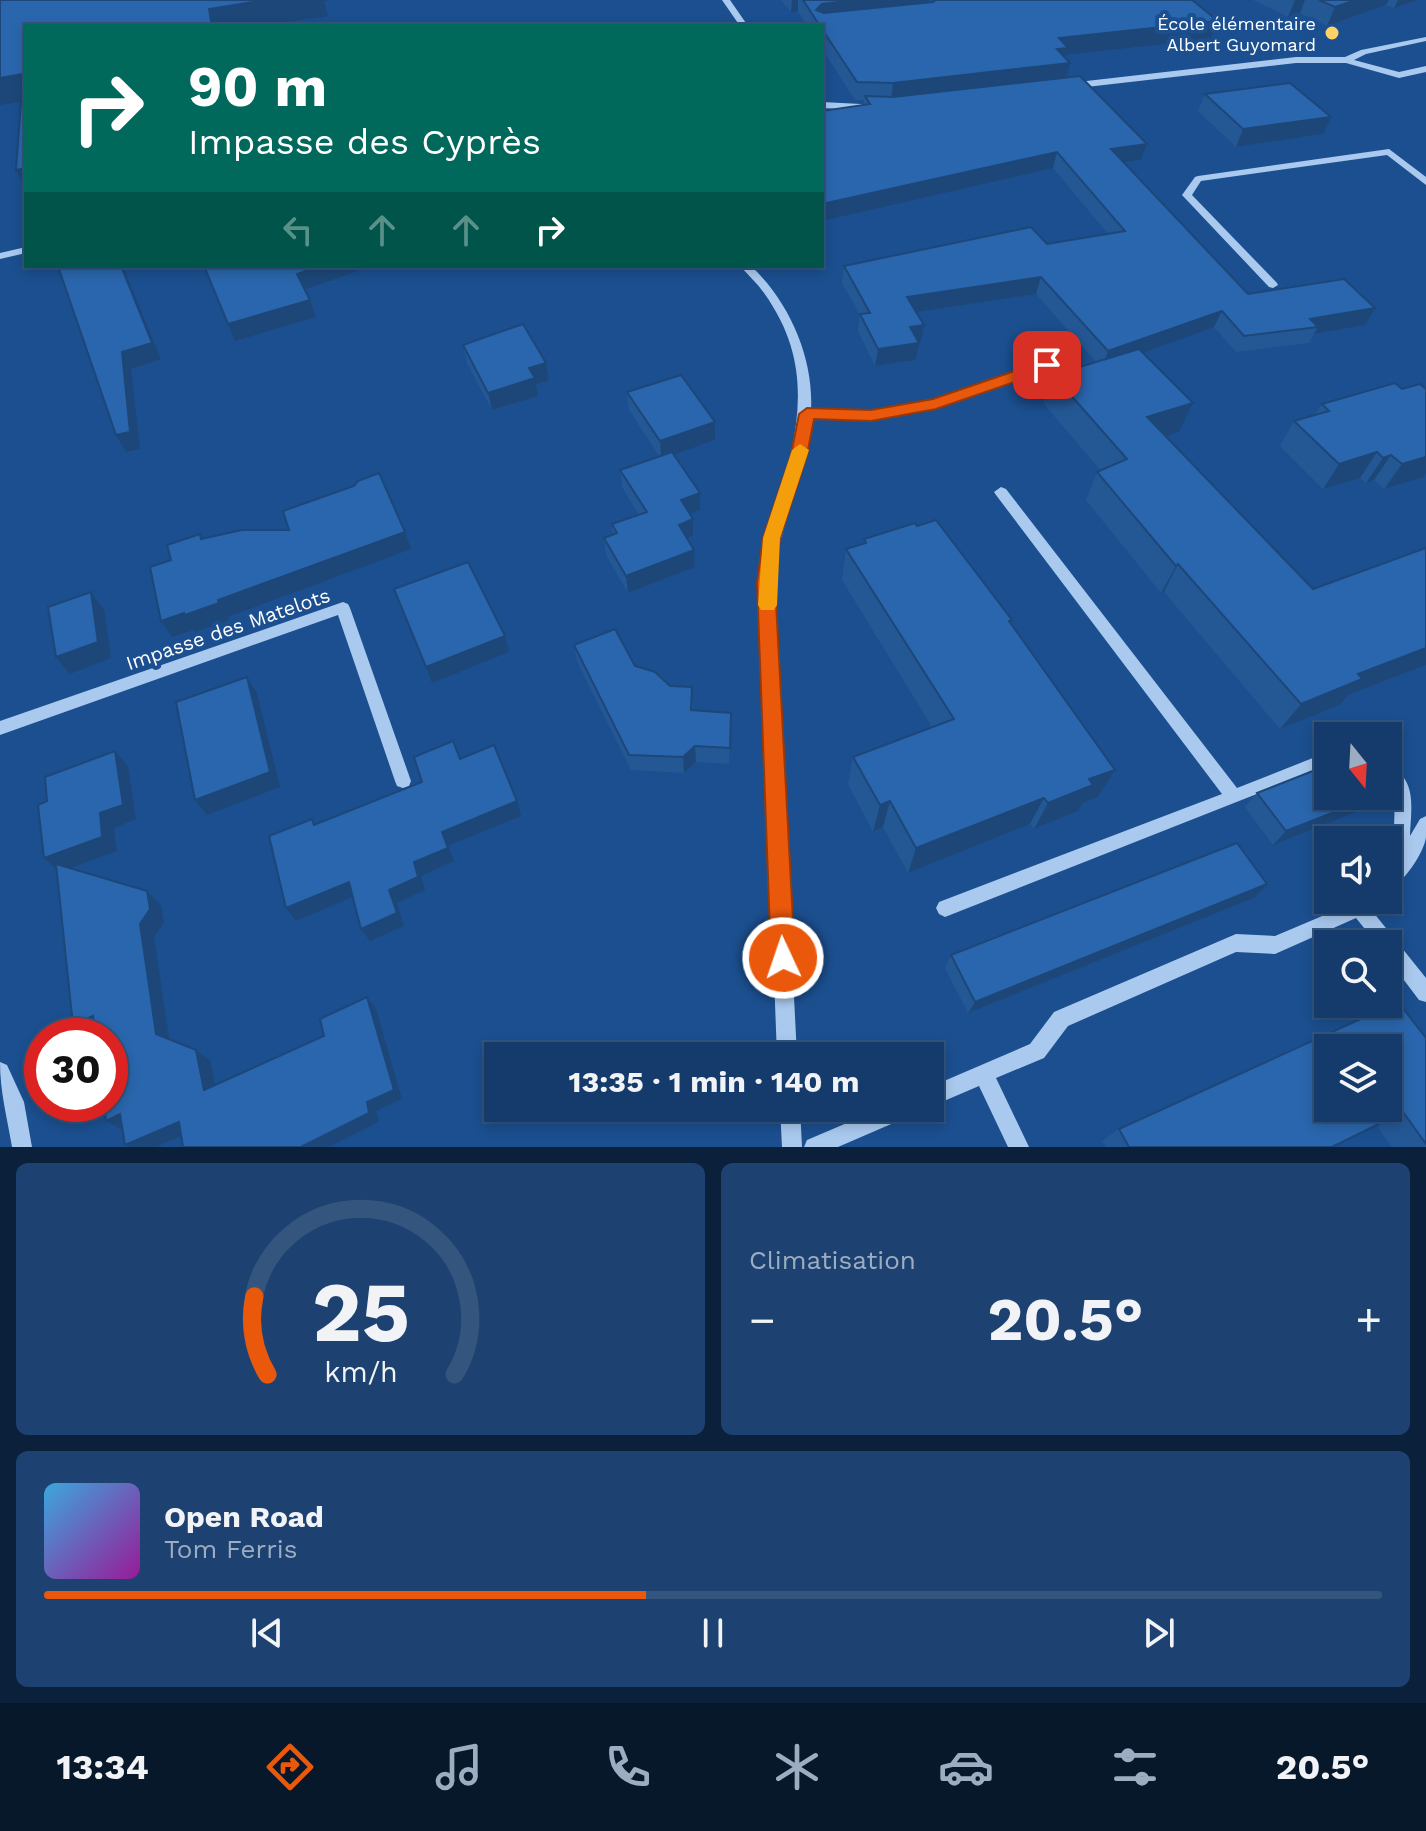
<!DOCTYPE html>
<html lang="fr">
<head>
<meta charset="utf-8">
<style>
  body { margin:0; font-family:"Work Sans",sans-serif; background:#1d4271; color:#f1f3f6; height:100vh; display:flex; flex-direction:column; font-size:30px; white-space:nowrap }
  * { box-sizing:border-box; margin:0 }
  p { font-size:26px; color:#9dadc1 }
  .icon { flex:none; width:44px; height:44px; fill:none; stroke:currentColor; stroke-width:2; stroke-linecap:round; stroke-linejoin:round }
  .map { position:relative; height:1147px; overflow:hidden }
  .details { display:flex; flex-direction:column; gap:16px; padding:16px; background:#0b203b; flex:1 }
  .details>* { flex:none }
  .hud { position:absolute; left:24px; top:24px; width:800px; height:244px; border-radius:0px; box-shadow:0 4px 12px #0003,0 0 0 2px #33557e; background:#00695c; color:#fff; overflow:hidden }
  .needle { width:52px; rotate:162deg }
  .fabs { position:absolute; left:1314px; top:722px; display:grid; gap:16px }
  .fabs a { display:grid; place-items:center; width:88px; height:88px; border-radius:0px; background:#143b6b; box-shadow:0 4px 12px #0003,0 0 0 2px #33557e; font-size:40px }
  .speed { position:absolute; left:24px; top:1018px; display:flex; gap:16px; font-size:40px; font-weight:700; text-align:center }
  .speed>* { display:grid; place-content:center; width:104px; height:104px; border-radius:50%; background:#143b6b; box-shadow:0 4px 12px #0003,0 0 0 2px #33557e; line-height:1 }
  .speed .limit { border:12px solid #d22; background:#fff; color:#111 }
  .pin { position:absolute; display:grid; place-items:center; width:68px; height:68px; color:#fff; margin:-34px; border-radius:16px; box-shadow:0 4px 12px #0006 }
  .me { position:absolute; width:88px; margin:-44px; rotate:357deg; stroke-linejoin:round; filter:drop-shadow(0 0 6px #0008) }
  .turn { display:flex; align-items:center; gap:28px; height:168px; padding:0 32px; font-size:36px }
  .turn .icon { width:104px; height:104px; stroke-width:2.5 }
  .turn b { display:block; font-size:56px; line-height:68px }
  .lanes { display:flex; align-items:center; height:76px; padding:0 32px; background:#0003; justify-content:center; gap:40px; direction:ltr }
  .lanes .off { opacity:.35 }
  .big { font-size:60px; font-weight:700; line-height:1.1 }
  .details .tile { flex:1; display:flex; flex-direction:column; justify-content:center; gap:12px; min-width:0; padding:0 28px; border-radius:12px; background:#1d4271 }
  .details .dial { align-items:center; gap:0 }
  .dial svg { height:208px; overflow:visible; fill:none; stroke:#33557e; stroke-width:7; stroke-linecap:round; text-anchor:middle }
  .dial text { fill:#f1f3f6; stroke:none }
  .song { display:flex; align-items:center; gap:24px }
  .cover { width:96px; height:96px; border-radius:12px; background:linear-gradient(135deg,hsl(200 70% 55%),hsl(300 70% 35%)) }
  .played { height:8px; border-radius:4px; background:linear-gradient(90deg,#ea580c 45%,#33557e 45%) }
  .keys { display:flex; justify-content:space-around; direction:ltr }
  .heat { display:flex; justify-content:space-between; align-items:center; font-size:44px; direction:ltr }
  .details .tiles { flex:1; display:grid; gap:16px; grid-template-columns:1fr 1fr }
  .tile:last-child { grid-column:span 2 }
  .trip { position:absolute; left:484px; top:1042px; width:460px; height:80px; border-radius:0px; background:#143b6b; box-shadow:0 4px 12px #0003,0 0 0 2px #33557e; font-weight:700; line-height:80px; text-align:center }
  .dock { display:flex; height:128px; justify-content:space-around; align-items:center; background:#08182b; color:#9dadc1 }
  .dock .icon { width:56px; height:56px }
  .dock .selected { color:#ea580c }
  .dock b { font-size:36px; color:#f1f3f6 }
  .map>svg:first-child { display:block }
</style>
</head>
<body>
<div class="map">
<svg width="1426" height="1147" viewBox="0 0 1426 1147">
  <rect width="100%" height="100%" fill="#1b4f8f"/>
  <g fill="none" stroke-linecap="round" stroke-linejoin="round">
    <!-- minor -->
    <g fill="#a9c9ee" fill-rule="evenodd">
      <path d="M722 0H730L748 26H740Z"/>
      <path d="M1426 37V41L1366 54 1354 60 1399 72 1426 66V72L1399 78 1346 63H1296L1069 89 1065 86 1069 83 1296 57H1345L1361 50Z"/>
      <path d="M822 102 861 104 866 107 861 110 822 108Z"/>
      <path d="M1389 149 1426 177V185L1387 155 1201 181 1192 195 1277 283 1278 285 1273 288 1269 287 1182 195 1195 177 1198 176Z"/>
      <path d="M26 247V253L0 259V253Z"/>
      <path d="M740 266H751C789 301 814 358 811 410L871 412 934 400 1043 362H1051L1053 365 1051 368 936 408 871 420 810 418 804 458 778 549 773 583 797 1056H777L759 583C775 480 835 392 764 293 757 283 748 275 740 266Z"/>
      <path d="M1001 487 1006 489 1237 788 1328 752V766L945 917 939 914 936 908 939 902 1222 794 996 495 994 492Z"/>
      <path d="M343 602 348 604 350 608 411 781 409 786 403 788 397 786 395 781 338 615 0 735V721Z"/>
      <path d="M1388 766C1418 778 1411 810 1410 836L1420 819 1426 816C1426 823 1426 830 1426 837 1424 853 1403 884 1388 890V870L1393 866 1395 792 1388 785Z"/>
      <path d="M1360 900 1365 902 1426 978V1002L1419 1000 1388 959V944H1377L1356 918 1275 954 1236 952 1068 1026 1044 1058 996 1078 1029 1147H1008L979 1086 930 1107V1087L1030 1044 1054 1012 1236 934 1275 936Z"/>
      <path d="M0 1062 7 1065 24 1102 32 1147H12C7 1117 0 1092 0 1062Z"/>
      <path d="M780 1108H800L802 1147H782Z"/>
      <path d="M882 1108H915L912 1115 838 1147H804L807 1140Z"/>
    </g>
  </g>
  <!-- wall -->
  <g fill="#245895">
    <path d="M781 0H929L928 2 1218 21 1211 39 1066 55 1067 77 1147 144 1141 160 1124 162 1248 294 1365 325 1314 334 1309 343 1236 352 1214 327 1143 353 1193 403 1179 432 1165 436 1313 589 1426 548V665L1348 695 1340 705 1280 729 1164 592 1161 593 1086 500 1097 472 1101 471 1043 403 1053 375 1096 362 1036 294 916 312 921 342H918L916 360 875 366 858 331 860 315 842 283 844 266 1047 244 1108 234 1053 168 864 105V100H855L822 49V26H807L798 12H791Z"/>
    <path d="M1253 0H1418L1394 8 1386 5 1327 26 1300 13 1288 17Z"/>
    <path d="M1205 94 1323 134 1236 147 1198 111Z"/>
    <path d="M463 345 546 363 549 381 536 384 538 396 492 410 467 363Z"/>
    <path d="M1402 389H1426V474L1424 477 1384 489 1374 480 1366 483 1360 478 1323 489 1280 446 1294 421 1315 415 1322 404Z"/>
    <path d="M627 392 715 440 674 454 700 510 690 514 693 519V536L688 539 694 550 695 567 628 593 606 555 604 538 613 535 612 524 639 515 622 487 620 470 659 456 629 410Z"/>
    <path d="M917 526 1012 620 1010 623 1115 770 1098 797 1083 803 1078 811 1034 829 1030 824 908 873 883 827 873 832 848 784 853 757 932 727 842 580 846 549 863 544 864 539Z"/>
    <path d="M574 645 635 666 670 686 693 703 692 710 731 713 729 764 696 762 684 773 631 770 577 661Z"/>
    <path d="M1257 793 1374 805 1273 845 1245 807Z"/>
    <path d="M1254 898 968 1013 945 968 951 955Z"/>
    <path d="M1426 1038V1147H1392L1376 1125 1332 1147H1106L1102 1141 1119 1129Z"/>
  </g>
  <!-- shaded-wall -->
  <g fill="#1d4779">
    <path d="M265 0H332L324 1 328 16 262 26H212L209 9Z"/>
    <path d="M792 0H798V12H791Z"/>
    <path d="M855 0H929L927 9 815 19 816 10 822 4Z"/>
    <path d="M1295 0H1305L1300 13 1288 17Z"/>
    <path d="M1356 0H1389L1386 5 1327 26 1335 7Z"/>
    <path d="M1398 0H1418L1394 8Z"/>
    <path d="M1218 21 1211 39 1066 55 1064 63H1070L1066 81 891 101 893 83 1059 38Z"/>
    <path d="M23 74 26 101 0 105V78Z"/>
    <path d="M1331 117 1323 134 1236 147 1243 129Z"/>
    <path d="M1147 144 1141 160 1106 165 1111 149Z"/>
    <path d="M1057 152 1053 168 822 221V204Z"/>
    <path d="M26 168V188L16 170Z"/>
    <path d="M121 266 124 269 161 359 131 369 140 449 126 452 116 435Z"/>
    <path d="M320 266H357L358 271 303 290 297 274Z"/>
    <path d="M1041 277 1036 294 904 314 907 297Z"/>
    <path d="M310 300 316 317 235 341 228 324Z"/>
    <path d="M1375 308 1365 325 1314 334 1318 327 1310 319Z"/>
    <path d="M1222 311 1214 327 1102 368 1108 351Z"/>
    <path d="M924 325 921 342 907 344 910 327Z"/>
    <path d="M919 343 916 360 875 366 878 349Z"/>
    <path d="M546 363 549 381 536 384 538 396 492 410 488 393 529 368Z"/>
    <path d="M1193 403 1179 432 1135 446 1147 417Z"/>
    <path d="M715 422V440L661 459 660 441Z"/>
    <path d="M1426 451V474L1424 477 1384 489 1402 464Z"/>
    <path d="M1377 452 1360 478 1323 489 1339 464Z"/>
    <path d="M1391 455 1374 480 1366 483 1383 458Z"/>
    <path d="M700 493V510L681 517V500Z"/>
    <path d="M693 519V536L680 542 679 525Z"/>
    <path d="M405 532 411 549 228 617 229 620 195 632 194 630 172 637 161 621Z"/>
    <path d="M694 550 695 567 628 593 626 576Z"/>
    <path d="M1178 564 1164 592 1161 593 1176 566Z"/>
    <path d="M91 592 104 609 111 658 70 674 56 657Z"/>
    <path d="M505 636 509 652 432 683 426 667Z"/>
    <path d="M1426 648V665L1348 695 1340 705 1280 729 1301 704 1358 674Z"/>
    <path d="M247 677 257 693 280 787 207 815 195 800Z"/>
    <path d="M695 746 696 762 684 773 683 757Z"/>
    <path d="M115 751 128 766 136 819 114 828 117 851 60 872 44 858 100 813Z"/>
    <path d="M1115 770 1098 797 1083 803 1078 811 1034 829 1048 803 1089 779Z"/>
    <path d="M1375 796H1384L1374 805 1273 845 1286 831Z"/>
    <path d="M1044 798 1030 824 908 873 916 848Z"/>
    <path d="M517 801 521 816 448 846 454 861 421 876 425 890 397 903 404 926 370 941 361 929 389 890 442 832Z"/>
    <path d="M890 801 883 827 873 832 880 805Z"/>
    <path d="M349 882 357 895 296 921 286 908Z"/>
    <path d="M1267 884 1254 898 968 1013 975 1002Z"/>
    <path d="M147 891 161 905 164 922 154 937 170 1044 156 1034 140 924Z"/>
    <path d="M367 997 376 1009 402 1099 376 1111 379 1122 329 1147H301L367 1102Z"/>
    <path d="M93 1016 109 1027 90 1036 73 1025Z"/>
    <path d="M196 1050 210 1060 218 1100 204 1090Z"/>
    <path d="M120 1114 123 1130 106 1121Z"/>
    <path d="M179 1122 194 1130 156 1147H129L125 1145Z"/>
  </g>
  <!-- building -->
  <g fill="#2a66ad" stroke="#1d4779" stroke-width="2" fill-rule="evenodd">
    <path d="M0 0H265L209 9 212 26H26V168L16 170 23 74 0 78Z"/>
    <path d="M803 0H855L822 4 816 10 824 13 933 2 936 0H1192L1218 21 1059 38 1068 48 1057 49 1070 63 893 83 857 82 822 29V26H820Z"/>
    <path d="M1319 0H1356L1335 7Z"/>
    <path d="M1080 76 1147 144 1111 149 1248 294 1344 279 1375 308 1310 319 1318 327 1244 336 1222 311 1108 351 1041 277 907 297 924 325 910 327 919 343 878 349 860 314 870 313 844 266 1031 227 1047 244 1125 231 1057 152 822 204V111L870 104 865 96 893 97Z"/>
    <path d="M1290 83 1331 117 1243 129 1205 94Z"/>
    <path d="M70 266H121L152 343 122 352 130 432 116 435 59 269Z"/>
    <path d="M204 266H320L297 274 310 300 228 324Z"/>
    <path d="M523 324 546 363 529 368 535 378 488 393 463 345Z"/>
    <path d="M1139 349 1193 403 1147 417 1313 589 1426 548V648L1358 674 1362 679 1301 704 1178 564 1176 566 1097 472 1127 459 1053 375Z"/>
    <path d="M681 375 715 422 660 441 627 392Z"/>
    <path d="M1395 383 1402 389 1420 384 1426 389V457L1402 464 1391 455 1383 458 1377 452 1339 464 1294 421 1329 411 1322 404Z"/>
    <path d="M672 452 700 493 681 500 693 519 679 525 694 550 626 576 604 538 617 533 612 524 647 512 620 470Z"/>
    <path d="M379 473 405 532 218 600 219 603 185 615 184 613 161 621 150 567 171 560 167 545 200 534 201 539 242 530H289L283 511 354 486 358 481Z"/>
    <path d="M936 520 1012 620 1009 621 1115 770 1089 779 1093 785 1048 803 1044 798 916 848 890 801 880 805 853 757 954 719 846 549 866 543 864 539 915 523 917 526Z"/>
    <path d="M468 562 505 636 426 667 394 589Z"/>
    <path d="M91 592 98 642 56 657 48 607Z"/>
    <path d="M615 629 635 666 655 672 670 686 692 687 691 710 731 713 730 748 695 746 683 757 629 755 574 645Z"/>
    <path d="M247 677 270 772 195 800 176 702Z"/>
    <path d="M453 741 460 759 494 745 517 801 442 832 448 848 414 862 418 877 389 890 397 913 361 929 349 882 286 908 269 836 312 819 314 825 422 782 414 757Z"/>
    <path d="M115 751 123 805 100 813 102 837 44 858 38 805 47 801 45 777Z"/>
    <path d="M1328 765V796H1375L1286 831 1257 793Z"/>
    <path d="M1237 843 1267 884 975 1002 951 955Z"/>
    <path d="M56 864 147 891 150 909 140 924 156 1034 196 1050 204 1090 324 1036 320 1019 367 997 394 1090 367 1102 369 1113 301 1147H183L179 1122 125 1145 120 1114 106 1121 104 1104H110V1036H96L93 1016 73 1025Z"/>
    <path d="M1398 1002 1426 1038V1144L1403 1112 1332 1147H1129L1119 1129ZM1328 1048H1388V1108H1328Z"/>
  </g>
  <!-- route -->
  <path fill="#ea580c" stroke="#983908" stroke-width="2" d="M1047 360 1054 365 1052 369 936 409 871 421 814 419 807 455 780 538 775 583 795 958 792 967 783 970 775 967 771 958 757 583 763 538 791 455 799 414 807 408 871 410 933 399Z"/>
  <!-- slow -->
  <path fill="#f59e0b" d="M800 444 809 450 780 538 777 605 774 610H761L758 605 763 538 792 450Z"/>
  <!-- markers -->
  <circle fill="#ffd166" stroke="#1b4f8f" stroke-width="3" cx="1332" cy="33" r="8"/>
  <g text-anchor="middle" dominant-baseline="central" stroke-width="8" stroke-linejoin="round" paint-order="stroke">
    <!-- far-poi labels -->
    <g font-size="18" fill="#fff" stroke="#1b4f8f" text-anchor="end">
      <text x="1316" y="23">École élémentaire<tspan x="1316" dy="21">Albert Guyomard</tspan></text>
    </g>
    <!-- street labels -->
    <g font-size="20" fill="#fff" stroke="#1b4f8f">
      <text transform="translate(228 629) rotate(-19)">Impasse des Matelots</text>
    </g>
  </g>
</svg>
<div class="fabs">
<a><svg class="needle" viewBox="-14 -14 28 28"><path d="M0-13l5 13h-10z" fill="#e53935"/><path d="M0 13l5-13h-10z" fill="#9dadc1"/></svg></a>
<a><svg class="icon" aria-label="sound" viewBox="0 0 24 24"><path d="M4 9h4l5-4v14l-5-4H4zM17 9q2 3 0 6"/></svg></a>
<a><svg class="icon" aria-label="search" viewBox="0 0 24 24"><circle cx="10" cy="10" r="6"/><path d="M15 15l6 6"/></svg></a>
<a><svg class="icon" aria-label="layers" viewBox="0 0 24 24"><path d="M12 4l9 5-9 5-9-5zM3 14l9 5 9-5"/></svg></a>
</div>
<div class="speed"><div class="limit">30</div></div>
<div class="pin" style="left:1047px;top:365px;background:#d93025"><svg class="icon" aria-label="arrive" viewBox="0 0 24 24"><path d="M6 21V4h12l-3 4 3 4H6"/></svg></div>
<svg class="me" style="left:783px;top:958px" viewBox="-20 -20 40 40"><circle r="17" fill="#ea580c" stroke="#fff" stroke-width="3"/><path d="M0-11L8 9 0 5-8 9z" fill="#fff"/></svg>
<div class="trip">13:35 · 1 min · 140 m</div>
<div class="hud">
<div class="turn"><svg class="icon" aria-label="right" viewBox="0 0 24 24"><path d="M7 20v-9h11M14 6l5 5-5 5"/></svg><div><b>90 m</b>Impasse des Cyprès</div></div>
<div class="lanes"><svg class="icon off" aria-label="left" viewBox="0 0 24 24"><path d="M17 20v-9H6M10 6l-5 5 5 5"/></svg><svg class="icon off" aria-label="ahead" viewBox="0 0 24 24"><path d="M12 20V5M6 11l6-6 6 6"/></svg><svg class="icon off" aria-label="ahead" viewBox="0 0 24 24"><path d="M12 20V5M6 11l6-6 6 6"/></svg><svg class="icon" aria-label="right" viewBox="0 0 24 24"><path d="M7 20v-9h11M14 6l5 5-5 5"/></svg></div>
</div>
</div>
<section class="details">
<div class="tiles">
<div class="tile dial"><svg viewBox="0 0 100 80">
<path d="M14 69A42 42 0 1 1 86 69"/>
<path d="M14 69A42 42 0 0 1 9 39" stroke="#ea580c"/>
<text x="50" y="56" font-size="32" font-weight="700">25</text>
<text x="50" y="72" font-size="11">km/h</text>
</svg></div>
<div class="tile"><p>Climatisation</p>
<div class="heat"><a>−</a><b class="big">20.5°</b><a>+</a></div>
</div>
<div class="tile">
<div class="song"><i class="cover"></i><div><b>Open Road</b><p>Tom Ferris</p></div></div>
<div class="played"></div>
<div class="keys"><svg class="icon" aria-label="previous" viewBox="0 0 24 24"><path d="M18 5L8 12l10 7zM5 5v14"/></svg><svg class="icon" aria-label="pause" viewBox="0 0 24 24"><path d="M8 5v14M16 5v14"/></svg><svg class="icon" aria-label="next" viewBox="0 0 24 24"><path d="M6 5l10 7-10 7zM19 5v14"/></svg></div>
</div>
</div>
</section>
<nav class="dock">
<b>13:34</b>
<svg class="icon selected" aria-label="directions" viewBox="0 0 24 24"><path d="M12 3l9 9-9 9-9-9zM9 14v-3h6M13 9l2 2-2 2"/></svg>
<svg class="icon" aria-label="music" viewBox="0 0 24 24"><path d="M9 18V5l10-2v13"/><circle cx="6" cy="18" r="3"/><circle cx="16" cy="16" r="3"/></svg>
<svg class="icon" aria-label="phone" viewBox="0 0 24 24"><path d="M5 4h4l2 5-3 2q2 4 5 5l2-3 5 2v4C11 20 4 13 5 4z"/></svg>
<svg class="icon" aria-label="climate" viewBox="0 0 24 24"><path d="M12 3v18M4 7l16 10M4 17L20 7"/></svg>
<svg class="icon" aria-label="car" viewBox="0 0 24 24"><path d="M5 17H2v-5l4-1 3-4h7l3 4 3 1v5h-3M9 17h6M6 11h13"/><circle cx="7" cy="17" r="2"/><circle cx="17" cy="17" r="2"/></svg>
<svg class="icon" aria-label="filters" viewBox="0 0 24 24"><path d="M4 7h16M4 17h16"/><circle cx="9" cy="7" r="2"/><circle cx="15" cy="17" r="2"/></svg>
<b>20.5°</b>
</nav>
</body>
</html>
